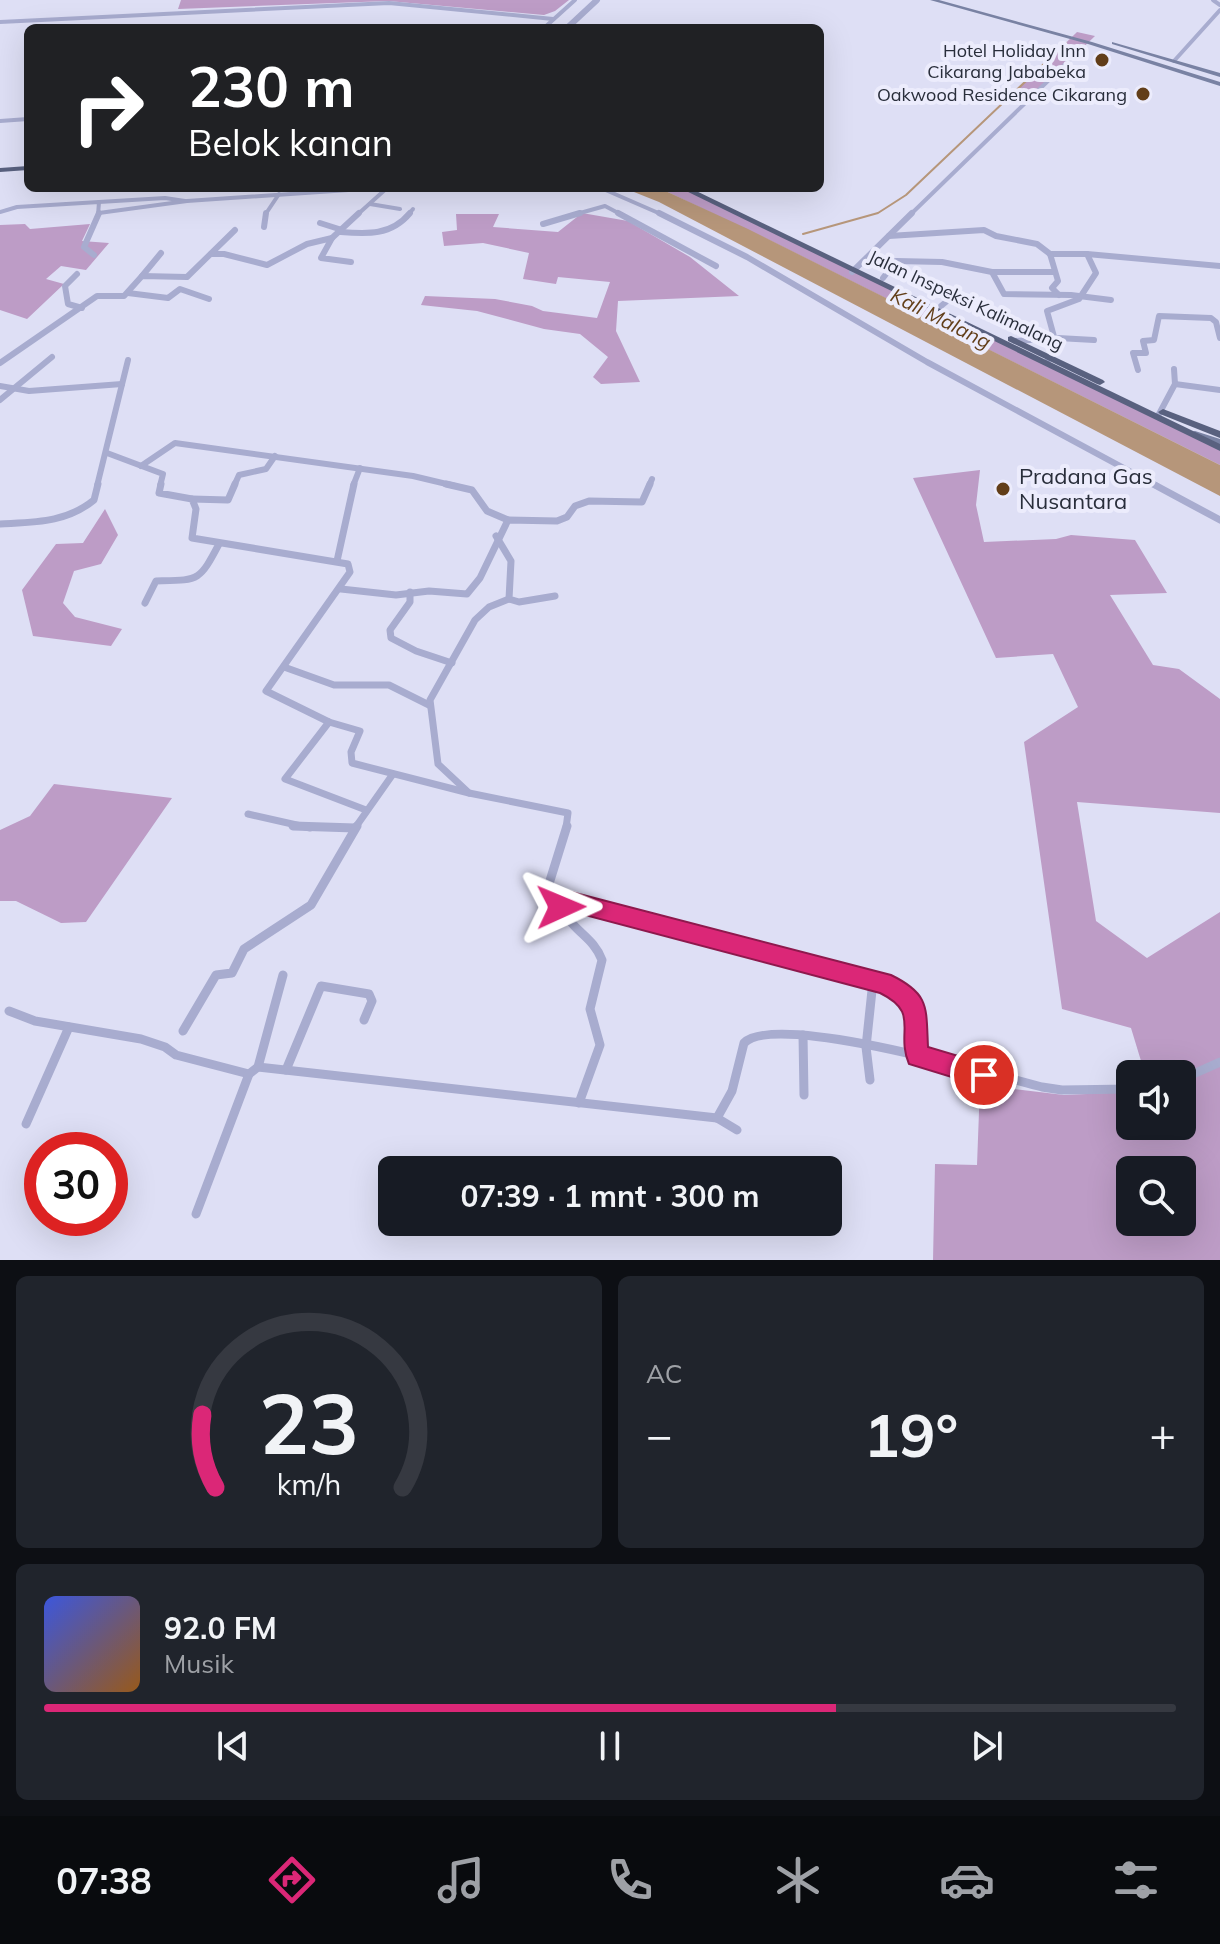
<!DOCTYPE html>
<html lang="id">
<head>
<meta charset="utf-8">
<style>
  body { margin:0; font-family:Mulish,sans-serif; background:#20242c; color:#f1f3f6; height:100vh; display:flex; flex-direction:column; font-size:30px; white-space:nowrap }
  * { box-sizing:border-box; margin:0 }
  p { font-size:26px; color:#9ea1a6 }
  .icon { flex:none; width:44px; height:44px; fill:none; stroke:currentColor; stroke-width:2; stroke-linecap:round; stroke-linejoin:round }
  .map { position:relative; height:1260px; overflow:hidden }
  .details { display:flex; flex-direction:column; gap:16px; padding:16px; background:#0d0f14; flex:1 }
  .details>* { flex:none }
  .top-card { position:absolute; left:24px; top:24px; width:800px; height:168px; border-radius:12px; box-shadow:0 8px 32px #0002; background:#202124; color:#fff; overflow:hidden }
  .fabs { position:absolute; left:1116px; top:1060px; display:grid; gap:16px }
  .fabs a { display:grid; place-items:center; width:80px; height:80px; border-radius:12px; background:#171b24; box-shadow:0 8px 32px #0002; font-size:40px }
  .speed { position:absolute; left:24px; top:1132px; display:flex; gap:16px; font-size:40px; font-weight:700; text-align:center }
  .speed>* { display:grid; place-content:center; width:104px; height:104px; border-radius:50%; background:#171b24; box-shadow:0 8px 32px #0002; line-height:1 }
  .speed .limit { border:12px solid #d22; background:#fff; color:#111 }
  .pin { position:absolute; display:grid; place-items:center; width:68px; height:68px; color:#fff; margin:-34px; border:4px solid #fff; border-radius:50%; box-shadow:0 2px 8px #0007 }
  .me { position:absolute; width:88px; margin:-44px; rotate:89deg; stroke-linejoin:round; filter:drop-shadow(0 0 6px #0008) }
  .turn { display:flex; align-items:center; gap:28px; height:168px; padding:0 32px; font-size:36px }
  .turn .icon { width:104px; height:104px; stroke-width:2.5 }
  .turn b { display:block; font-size:56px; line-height:68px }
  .big { font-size:60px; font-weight:700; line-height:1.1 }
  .details .widget { flex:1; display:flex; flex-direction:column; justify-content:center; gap:12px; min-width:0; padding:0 28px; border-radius:12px; background:#20242c }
  .details .dial { align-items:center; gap:0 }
  .dial svg { height:208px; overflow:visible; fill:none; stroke:#363941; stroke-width:7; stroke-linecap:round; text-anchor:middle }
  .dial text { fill:#f1f3f6; stroke:none }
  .song { display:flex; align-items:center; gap:24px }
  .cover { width:96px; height:96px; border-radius:12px; background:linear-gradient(135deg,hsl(230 70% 55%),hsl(30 70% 35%)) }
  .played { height:8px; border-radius:4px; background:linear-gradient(90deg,#db2777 70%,#363941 70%) }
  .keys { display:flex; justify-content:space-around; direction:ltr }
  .heat { display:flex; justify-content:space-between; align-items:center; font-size:44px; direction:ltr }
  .details .tiles { flex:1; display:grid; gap:16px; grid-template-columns:1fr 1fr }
  .widget:last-child { grid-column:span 2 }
  .trip { position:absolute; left:378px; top:1156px; width:464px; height:80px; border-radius:12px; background:#171b24; box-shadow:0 8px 32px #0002; font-weight:700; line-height:80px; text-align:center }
  .tab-bar { display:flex; height:128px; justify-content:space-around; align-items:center; background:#090b0e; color:#9ea1a6 }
  .tab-bar .icon { width:56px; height:56px }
  .tab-bar .selected { color:#db2777 }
  .tab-bar b { font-size:36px; color:#f1f3f6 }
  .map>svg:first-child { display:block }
</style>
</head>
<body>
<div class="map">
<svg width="1220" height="1260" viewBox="0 0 1220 1260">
  <rect width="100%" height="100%" fill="#dedff5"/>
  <!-- green -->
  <g fill="#bd9cc6" fill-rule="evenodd">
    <path d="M181 0H569L555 11 544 15 388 1 178 9Z"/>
    <path d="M1077 32 1095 36 1026 102 1010 97Z"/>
    <path d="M659 188H684L1220 448V465L769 240Z"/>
    <path d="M582 213 628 221 690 257 739 296 618 301 616 331 640 382 601 384 593 377 608 357 580 334 544 329 477 311 421 305 425 296 495 299 532 306 543 311 597 318 610 282 558 277 556 284 523 279 529 253 483 243 444 246 442 232 457 230 456 214H499L493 227 558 232Z"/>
    <path d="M25 224 30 229 90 224 82 241 109 243 86 270 61 266 46 279 64 284 27 319 0 310V225Z"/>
    <path d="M980 470 976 505 984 542 1056 539 1071 535 1135 540 1167 593 1110 595 1153 665 1179 669 1220 699V813L1077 802 1096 921 1147 958 1220 912V1260H933L935 1164 977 1165 980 1085 1064 1095 1130 1092V1126H1182V1074H1145L1131 1028 1062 1009 1024 742 1078 707 1053 654 996 658 913 478ZM1130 1170H1182V1222H1130Z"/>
    <path d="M105 509 118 535 101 564 74 571 63 603 75 617 122 629 111 646 33 636 22 590 56 544 83 543Z"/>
    <path d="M54 784 172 798 86 922 61 923 16 901H0V830L30 816Z"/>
  </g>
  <!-- water -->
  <path fill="#b6967a" d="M624 188H659L748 229 1220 465V496L659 202Z"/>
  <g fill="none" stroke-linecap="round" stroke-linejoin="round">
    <!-- stream -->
    <path stroke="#b6967a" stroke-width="2" d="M803 234 878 213 906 195 1066 43"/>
    <!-- minor-far3 -->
    <g stroke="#a8accf" stroke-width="4">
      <path d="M1213 0 1220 5"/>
      <path d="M0 22 389 3 553 19"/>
      <path d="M544 28 575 0"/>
      <path d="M1174 61 1220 10"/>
      <path d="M0 121 28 119"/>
      <path d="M601 188 663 215"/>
      <path d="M99 202 165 198 185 201"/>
      <path d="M370 204 400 209"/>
      <path d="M0 212 17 207 99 202 98 215"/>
      <path d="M99 213 187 201 378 188"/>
      <path d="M265 215 279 194"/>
      <path d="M357 215 387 188"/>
      <path d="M408 215 413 209"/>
      <path d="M573 215 605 206 622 215"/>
      <path d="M910 215 1082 48"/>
    </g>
    <!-- minor-far2 -->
    <g stroke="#a8accf" stroke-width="6">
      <path d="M618 213 716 266"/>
      <path d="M659 213 747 257 927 362 1157 486"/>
      <path d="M320 223 342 230"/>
      <path d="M543 224 580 213"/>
      <path d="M264 227 266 213"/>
      <path d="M340 232C367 234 391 236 410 213"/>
      <path d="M889 236 984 230 996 236 1037 244 1050 254H1087L1220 266"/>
      <path d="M211 254H224L267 265 307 244 332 238"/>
      <path d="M1050 254 1058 281 1052 288 1059 295"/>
      <path d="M94 255 84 247 99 213"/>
      <path d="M351 262 321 258 332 238 359 213"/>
      <path d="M852 272 912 213"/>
      <path d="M992 272H1053"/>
      <path d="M77 274 65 286 68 304 82 308"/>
      <path d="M142 276 161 253"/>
      <path d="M883 278 896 261 942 262 992 272 1004 294 1071 295 1111 300"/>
      <path d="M128 293 168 298 180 289 209 299"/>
      <path d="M941 306 952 297"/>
      <path d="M1015 341 1058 338 1094 340"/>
      <path d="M1047 362 1056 344 1047 311 1079 299 1096 273 1087 254"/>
      <path d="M0 363 97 296H124L142 276 187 277 235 230"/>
      <path d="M1138 370 1133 353H1146L1143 341 1154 340 1159 316 1211 318 1216 322 1220 338"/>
      <path d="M1175 384 1220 390"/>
      <path d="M0 386 29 391 122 384"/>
      <path d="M0 400 52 357"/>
      <path d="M1159 414 1175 384 1174 369"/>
      <path d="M107 453 163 474 160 486"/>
      <path d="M141 466 175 443 413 476 455 486"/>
      <path d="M97 486 128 360"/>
      <path d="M234 486 239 475 266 469 275 456"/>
      <path d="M353 486 360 468"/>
      <path d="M649 486 652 479"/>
    </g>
    <!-- minor-far1 -->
    <g stroke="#a8accf" stroke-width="7">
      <path d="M161 484 159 493 192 499 196 509 192 538 348 564 350 572 266 691 329 722 360 731 351 752 352 763 469 793 568 813 566 828"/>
      <path d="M446 484 472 490 487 511 508 520"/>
      <path d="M1153 484 1220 520"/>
      <path d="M192 499 228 500 235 484"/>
      <path d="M0 524C34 522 66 523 94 500L98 484"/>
      <path d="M496 536 511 561 509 599 519 602 555 596"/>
      <path d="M337 561 354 484"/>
      <path d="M341 589 396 595 429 591 467 594 480 578 508 520 557 521 567 517 575 506 589 501 642 502 650 484"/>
      <path d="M410 592V602L390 630 391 638 416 651 452 663"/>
      <path d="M145 603 156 581C199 580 199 582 219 544"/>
      <path d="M284 667 334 685H389L429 705"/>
      <path d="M329 722 285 779 366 810"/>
      <path d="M469 793 438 764 430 700 475 620 489 607 509 599"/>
      <path d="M248 814 310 828"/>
      <path d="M352 828H355"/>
      <path d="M355 828 393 774"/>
    </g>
    <!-- minor -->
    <g stroke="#a8accf" stroke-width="9">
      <path d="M293 826 355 828"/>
      <path d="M567 826 548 887 549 894 893 987 914 1005 917 1056"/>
      <path d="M560 899C567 931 592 933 602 960L590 1009 600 1045 579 1103"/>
      <path d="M9 1011 35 1021 141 1039 165 1047 176 1055 249 1074 258 1067 717 1118 737 1130"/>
      <path d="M183 1031 216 975 232 973 244 949 311 905 357 826"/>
      <path d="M803 1035 804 1095"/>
      <path d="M258 1067 283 975"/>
      <path d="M286 1070 321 986 369 994 372 1001 364 1020"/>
      <path d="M1182 1079 1220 1062"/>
      <path d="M870 1080 866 1047 873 981"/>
      <path d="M717 1118 732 1091 744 1043C776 1011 994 1075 1042 1087L1062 1090 1130 1089"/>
      <path d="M26 1124 69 1027"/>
      <path d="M196 1214 249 1074"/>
    </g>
    <!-- tertiary -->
    <path stroke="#a8accf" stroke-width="6" d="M567 28 597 0"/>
    <!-- secondary -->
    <g fill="#7982a3" fill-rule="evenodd">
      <path d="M930 0H939L1092 42 1220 82V86L1088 44Z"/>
      <path d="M1112 42 1220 73V77L1112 44Z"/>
      <path d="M1195 431 1220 439V445L1192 436 1191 434 1192 432Z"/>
    </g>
    <!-- primary -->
    <g fill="#59617f" fill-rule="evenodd">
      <path d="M28 166V170L0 172V168Z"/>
      <path d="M680 188H690L1220 444V451Z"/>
      <path d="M1011 336 1103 380 1105 382 1100 385 1097 384 1008 341V337Z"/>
      <path d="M1163 409 1220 431V438L1160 414 1158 412Z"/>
    </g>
  </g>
  <!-- route -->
  <path fill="#db2777" stroke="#8e194d" stroke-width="2" d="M560 889 891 975C930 994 926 1007 928 1047L992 1066 996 1075 992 1083 984 1087 909 1064C895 1031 921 1013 880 993L570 911 561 917 553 914 549 899 552 892Z"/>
  <!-- markers -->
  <g fill="#623e19" stroke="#ececfc" stroke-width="3">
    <circle cx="1102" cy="60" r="8"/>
    <circle cx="1143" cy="94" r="8"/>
    <circle cx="1003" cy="489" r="8"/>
  </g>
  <g text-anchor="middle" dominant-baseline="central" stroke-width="8" stroke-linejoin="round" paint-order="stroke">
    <!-- far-poi labels -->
    <g font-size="18" fill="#292e3b" stroke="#ececfc" text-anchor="end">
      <text x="1086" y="50">Hotel Holiday Inn<tspan x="1086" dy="21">Cikarang Jababeka</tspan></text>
      <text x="1127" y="94">Oakwood Residence Cikarang</text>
    </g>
    <!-- far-street labels -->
    <g font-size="18" fill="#292e3b" stroke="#ececfc">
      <text transform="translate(966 300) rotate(25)">Jalan Inspeksi Kalimalang</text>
    </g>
    <!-- far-water labels -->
    <g font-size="20" font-style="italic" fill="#623e19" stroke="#ececfc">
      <text transform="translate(941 318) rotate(27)">Kali Malang</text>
    </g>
    <!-- poi labels -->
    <g font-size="22" fill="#292e3b" stroke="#ececfc" text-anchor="start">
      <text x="1019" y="476">Pradana Gas<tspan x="1019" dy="25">Nusantara</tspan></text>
    </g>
  </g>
</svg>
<div class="fabs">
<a><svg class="icon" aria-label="sound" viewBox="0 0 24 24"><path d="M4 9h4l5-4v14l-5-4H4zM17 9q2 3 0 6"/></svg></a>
<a><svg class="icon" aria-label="search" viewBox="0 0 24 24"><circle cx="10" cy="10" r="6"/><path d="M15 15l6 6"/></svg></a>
</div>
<div class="speed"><div class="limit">30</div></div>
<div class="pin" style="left:984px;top:1075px;background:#d93025"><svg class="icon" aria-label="arrive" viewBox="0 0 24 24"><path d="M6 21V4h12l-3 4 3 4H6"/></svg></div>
<svg class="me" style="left:561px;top:907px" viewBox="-20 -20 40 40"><path d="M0-17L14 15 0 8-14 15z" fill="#db2777" stroke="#fff" stroke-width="4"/></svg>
<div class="trip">07:39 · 1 mnt · 300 m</div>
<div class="top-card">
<div class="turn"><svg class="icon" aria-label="right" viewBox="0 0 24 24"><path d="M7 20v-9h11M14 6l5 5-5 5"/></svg><div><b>230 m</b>Belok kanan</div></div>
</div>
</div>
<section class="details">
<div class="tiles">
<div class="widget dial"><svg viewBox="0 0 100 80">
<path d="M14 69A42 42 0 1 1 86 69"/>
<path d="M14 69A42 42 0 0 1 9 41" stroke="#db2777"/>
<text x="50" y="56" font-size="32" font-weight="700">23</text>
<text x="50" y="72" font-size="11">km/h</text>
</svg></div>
<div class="widget"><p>AC</p>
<div class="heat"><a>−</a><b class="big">19°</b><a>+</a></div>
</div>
<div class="widget">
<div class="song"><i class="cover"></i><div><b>92.0 FM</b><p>Musik</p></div></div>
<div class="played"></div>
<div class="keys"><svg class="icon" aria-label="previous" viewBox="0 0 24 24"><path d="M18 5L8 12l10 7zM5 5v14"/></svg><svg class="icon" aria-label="pause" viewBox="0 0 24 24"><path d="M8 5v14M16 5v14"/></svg><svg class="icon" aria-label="next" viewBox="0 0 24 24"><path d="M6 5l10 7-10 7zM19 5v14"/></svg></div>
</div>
</div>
</section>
<nav class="tab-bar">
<b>07:38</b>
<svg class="icon selected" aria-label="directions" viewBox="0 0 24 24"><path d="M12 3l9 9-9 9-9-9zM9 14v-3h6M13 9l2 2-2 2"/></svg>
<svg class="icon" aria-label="music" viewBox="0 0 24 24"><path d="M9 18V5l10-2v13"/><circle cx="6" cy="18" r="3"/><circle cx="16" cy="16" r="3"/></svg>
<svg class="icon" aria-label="phone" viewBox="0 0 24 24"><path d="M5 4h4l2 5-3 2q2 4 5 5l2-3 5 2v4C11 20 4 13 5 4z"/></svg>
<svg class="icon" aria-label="climate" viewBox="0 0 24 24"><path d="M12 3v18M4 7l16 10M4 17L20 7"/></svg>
<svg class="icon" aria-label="car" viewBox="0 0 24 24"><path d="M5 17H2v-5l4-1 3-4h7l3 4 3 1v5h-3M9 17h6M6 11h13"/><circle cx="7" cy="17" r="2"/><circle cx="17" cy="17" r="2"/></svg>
<svg class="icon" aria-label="filters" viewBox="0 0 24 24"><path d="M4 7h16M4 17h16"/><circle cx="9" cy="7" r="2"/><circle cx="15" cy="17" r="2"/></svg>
</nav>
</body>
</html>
